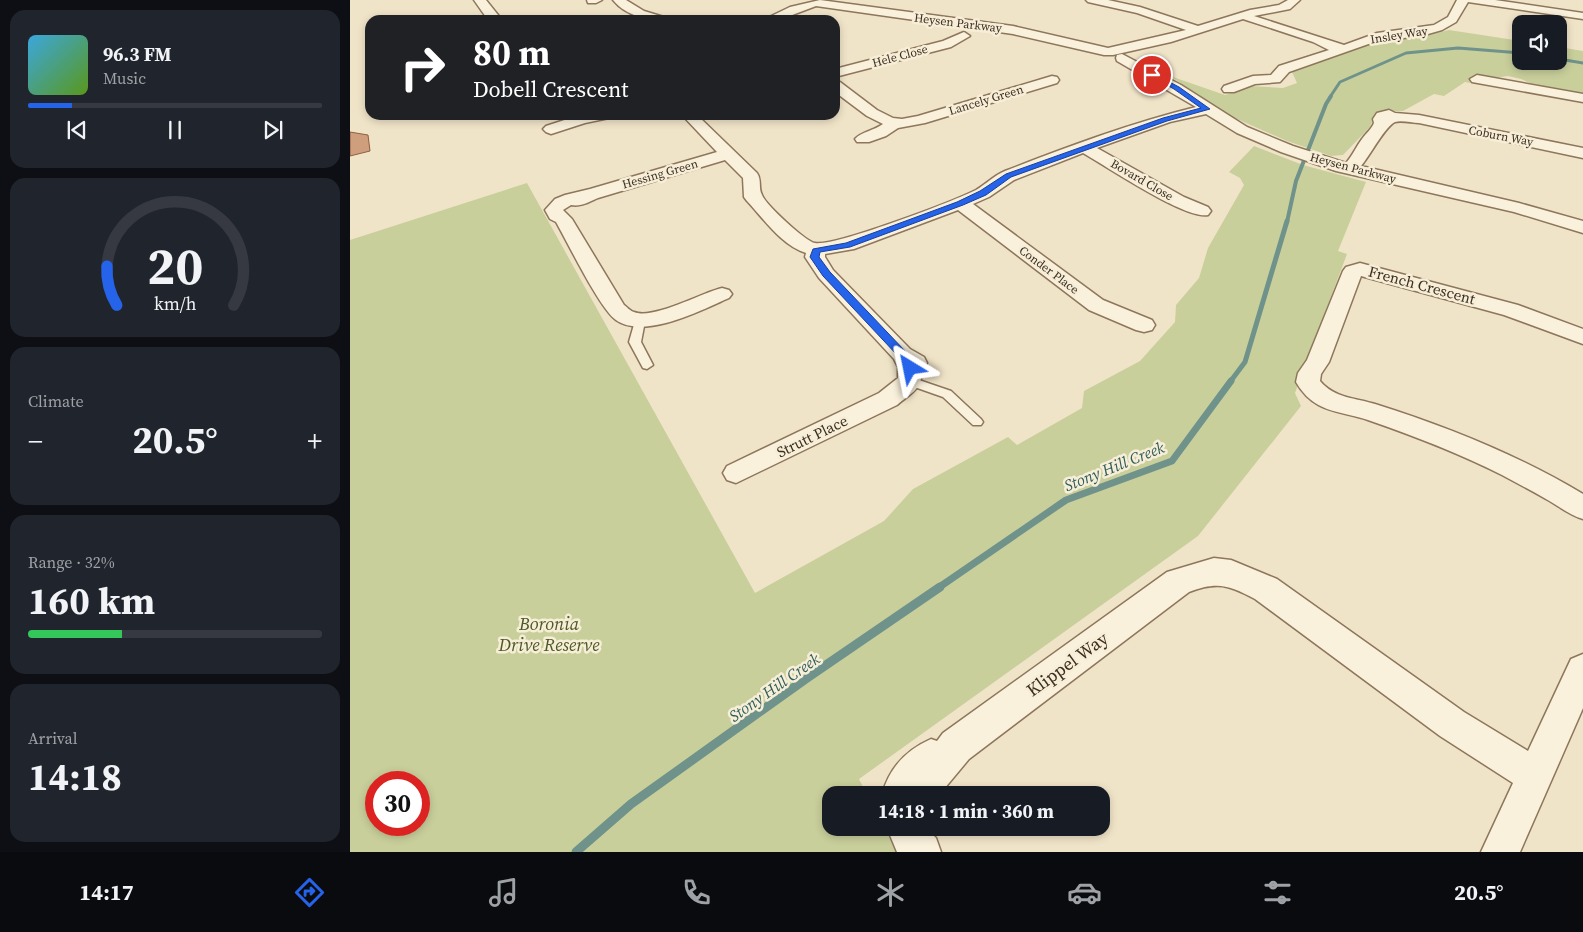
<!DOCTYPE html>
<html lang="en">
<head>
<meta charset="utf-8">
<style>
  body { margin:0; font-family:"Source Serif 4",serif; background:#20242c; color:#f1f3f6; height:100vh; display:flex; flex-direction:column; font-size:19px; white-space:nowrap }
  * { box-sizing:border-box; margin:0 }
  p { font-size:16px; color:#9ea1a6 }
  .icon { flex:none; width:28px; height:28px; fill:none; stroke:currentColor; stroke-width:2; stroke-linecap:round; stroke-linejoin:round }
  .map { position:relative; flex:1; overflow:hidden }
  .sheet { display:flex; flex-direction:column; gap:10px; padding:10px; background:#0d0f14; width:350px }
  .sheet>* { flex:none }
  .top-card { position:absolute; left:15px; top:15px; width:475px; height:105px; border-radius:15px; box-shadow:0 2px 8px #0003; background:#202124; color:#fff; overflow:hidden }
  .fabs { position:absolute; left:1162px; top:15px; display:grid; gap:10px }
  .fabs a { display:grid; place-items:center; width:55px; height:55px; border-radius:10px; background:#171b24; box-shadow:0 2px 8px #0003; font-size:25px }
  .speed { position:absolute; left:15px; top:771px; display:flex; gap:10px; font-size:25px; font-weight:700; text-align:center }
  .speed>* { display:grid; place-content:center; width:65px; height:65px; border-radius:50%; background:#171b24; box-shadow:0 2px 8px #0003; line-height:1 }
  .speed .limit { border:8px solid #d22; background:#fff; color:#111 }
  .pin { position:absolute; display:grid; place-items:center; width:42px; height:42px; color:#fff; margin:-21px; border:2px solid #fff; border-radius:50%; box-shadow:0 1px 5px #0007 }
  .me { position:absolute; width:55px; margin:-28px; rotate:325deg; stroke-linejoin:round; filter:drop-shadow(0 0 4px #0008) }
  .turn { display:flex; align-items:center; gap:18px; height:105px; padding:0 25px; font-size:22px }
  .turn .icon { width:65px; height:65px; stroke-width:2.5 }
  .turn b { display:block; font-size:35px; line-height:42px }
  .big { font-size:38px; font-weight:700; line-height:1.1 }
  .sheet .tile { flex:1; display:flex; flex-direction:column; justify-content:center; gap:8px; min-width:0; padding:0 18px; border-radius:15px; background:#20242c }
  .sheet .dial { align-items:center; gap:0 }
  .dial svg { height:130px; overflow:visible; fill:none; stroke:#363941; stroke-width:7; stroke-linecap:round; text-anchor:middle }
  .dial text { fill:#f1f3f6; stroke:none }
  .song { display:flex; align-items:center; gap:15px }
  .cover { width:60px; height:60px; border-radius:8px; background:linear-gradient(135deg,hsl(200 70% 55%),hsl(90 70% 35%)) }
  .played { height:5px; border-radius:2px; background:linear-gradient(90deg,#2563eb 15%,#363941 15%) }
  .keys { display:flex; justify-content:space-around; direction:ltr }
  .heat { display:flex; justify-content:space-between; align-items:center; font-size:28px; direction:ltr }
  .charge { height:8px; border-radius:4px; background:linear-gradient(90deg,#34c759 32%,#363941 0) }
  .trip { position:absolute; left:472px; top:786px; width:288px; height:50px; border-radius:15px; background:#171b24; box-shadow:0 2px 8px #0003; font-weight:700; line-height:50px; text-align:center }
  .dock { display:flex; height:80px; justify-content:space-around; align-items:center; background:#090b0e; color:#9ea1a6 }
  .dock .icon { width:35px; height:35px }
  .dock .on { color:#2563eb }
  .dock b { font-size:22px; color:#f1f3f6 }
  main { display:flex; flex:1; min-height:0 }
  .map>svg:first-child { display:block }
</style>
</head>
<body>
<main>
<section class="sheet">
<div class="tile">
<div class="song"><i class="cover"></i><div><b>96.3 FM</b><p>Music</p></div></div>
<div class="played"></div>
<div class="keys"><svg class="icon" aria-label="previous" viewBox="0 0 24 24"><path d="M18 5L8 12l10 7zM5 5v14"/></svg><svg class="icon" aria-label="pause" viewBox="0 0 24 24"><path d="M8 5v14M16 5v14"/></svg><svg class="icon" aria-label="next" viewBox="0 0 24 24"><path d="M6 5l10 7-10 7zM19 5v14"/></svg></div>
</div>
<div class="tile dial"><svg viewBox="0 0 100 80">
<path d="M14 69A42 42 0 1 1 86 69"/>
<path d="M14 69A42 42 0 0 1 8 45" stroke="#2563eb"/>
<text x="50" y="56" font-size="32" font-weight="700">20</text>
<text x="50" y="72" font-size="11">km/h</text>
</svg></div>
<div class="tile"><p>Climate</p>
<div class="heat"><a>−</a><b class="big">20.5°</b><a>+</a></div>
</div>
<div class="tile"><p>Range · 32%</p><b class="big">160 km</b><div class="charge"></div></div>
<div class="tile"><p>Arrival</p><b class="big">14:18</b></div>
</section>
<div class="map">
<svg width="1233" height="852" viewBox="0 0 1233 852">
  <rect width="100%" height="100%" fill="#f0e4c8"/>
  <!-- green -->
  <g fill="#c9cf9b" fill-rule="evenodd">
    <path d="M1099 30 1171 41V61H1209V47L1233 51V96L1190 88 1171 79 1158 76 1137 79 1122 76 1120 83 1115 82 1094 96 1084 94 1053 111H1028L1020 127 993 155 981 156 937 141 878 115 820 76 875 95 901 86 933 88 947 83 942 72 1037 38 1074 36Z"/>
    <path d="M904 146 953 165 1016 182 988 251 997 254 945 393 951 406 848 536 509 779 517 795H481V828H535L549 852H0V240L177 183 405 593 534 521 563 489 658 437 667 445 732 408 734 391 790 361 825 322 826 305 849 278 858 248 894 185 890 178 879 172ZM26 782H69V825H26Z"/>
  </g>
  <g fill="none" stroke-linecap="round" stroke-linejoin="round">
    <!-- stream-far4 -->
    <g stroke="#6f938a" stroke-width="3">
      <path d="M1209 59 1233 63"/>
      <path d="M980 97 990 82 1056 53 1108 48 1171 53"/>
    </g>
    <!-- stream-far3 -->
    <path stroke="#6f938a" stroke-width="4" d="M937 222 946 181 976 104 981 96"/>
    <!-- stream-far2 -->
    <path stroke="#6f938a" stroke-width="5" d="M880 382 895 362 937 221"/>
    <!-- stream-far1 -->
    <path stroke="#6f938a" stroke-width="7" d="M588 588 716 500 822 461 881 381"/>
    <!-- stream -->
    <path stroke="#6f938a" stroke-width="9" d="M226 852 281 804 457 678 590 587"/>
  </g>
  <!-- building -->
  <path fill="#cf9f7d" stroke="#8d5f41" d="M0 132 18 135 20 151 0 156Z"/>
  <g fill="none" stroke-linecap="round" stroke-linejoin="round">
    <defs>
      <g id="service">
        <path d="M290 318 295 321 291 342 303 365 297 369 293 368 279 342 285 321Z"/>
        <path d="M560 377 601 391 631 419 633 422 631 425H623L593 397 556 384 554 381 556 378Z"/>
      </g>
      <g id="minor">
        <path d="M124 0H136L152 20H138Z"/>
        <path d="M237 0H252L246 3H238Z"/>
        <path d="M263 0H276L294 11 317 18 319 20C298 20 277 17 263 0Z"/>
        <path d="M470 0 663 26 758 48 836 30 787 13 738 2 736 0H758L790 7 848 26 900 10 929 5 938 0H950L940 9 904 16 994 45 1027 33 1084 25 1098 17 1107 0H1145L1233 13V19L1118 2 1106 22 1092 30 1071 36 1027 41 939 72 930 82 905 84 884 92H874L872 89 874 86 903 76 921 75 929 66 979 50 963 42 893 19 821 42 763 55H754L663 34 466 6 429 20H413L440 7Z"/>
        <path d="M614 32 620 36 601 47 485 77V69L593 41Z"/>
        <path d="M772 54 831 85 897 127 943 146 996 163C1003 155 1006 147 1012 139 1016 133 1021 130 1024 123L1023 119 1027 113 1039 110 1045 113 1069 115 1233 148V158L1069 123C1062 123 1052 120 1045 122 1036 125 1019 157 1011 166L1169 203 1233 221V233L1164 212 986 171 931 152 887 133 856 114 820 122 747 148 834 197 858 207 861 211 858 215C836 220 756 166 733 153L664 180 639 197 623 204 753 300 802 320 805 325 802 330 794 332 786 330 739 310 608 210 504 249 475 254V257L483 270 560 349 574 357 577 363 572 369C572 390 561 393 547 405L386 483 377 480 373 473 377 466 529 393 548 378V367L544 359 469 278 455 257 456 253C431 245 414 219 397 201L394 197 393 178 375 160 248 198C239 202 231 207 221 205L213 210 222 219 274 305C277 307 280 311 284 312 303 320 351 293 372 288L379 290 382 294 379 298C352 310 294 340 266 320 250 309 218 243 206 222L200 219 195 210 205 199 215 195 240 189 367 152 332 115H347L407 173C412 180 408 188 412 195 415 204 456 242 465 243 484 247 604 201 626 190 636 184 645 175 655 171 717 147 781 123 846 107L767 61 766 58 767 55Z"/>
        <path d="M1127 75 1233 94V102L1122 82 1120 79Z"/>
        <path d="M702 76 707 77 709 80 707 83 575 123 548 128 536 136 519 142H507L505 139C511 132 525 130 533 124L517 116 485 92V81L490 82 527 110 543 118 552 119 568 116Z"/>
        <path d="M230 115H261L259 118 235 123 201 134 196 132 193 129 196 126Z"/>
        <path d="M1010 263 1168 305 1233 329V344L1154 315 1011 276 979 362 971 374 970 381C984 398 1006 398 1025 404 1098 427 1168 455 1233 494V519C1219 515 1209 506 1196 499 1182 491 1167 483 1152 475 1109 453 1064 436 1018 420 987 410 964 413 946 382L948 373 957 360 993 271 996 267Z"/>
        <path d="M864 558 881 560 927 579 1114 712 1178 751 1221 659 1233 654V708L1170 852H1131L1163 783 1090 736 905 599C879 585 867 581 839 592L619 759 589 795H532C539 768 556 750 581 739L587 741 593 733 817 572Z"/>
        <path d="M537 828H576L586 838 591 852H547Z"/>
      </g>
    </defs>
    <!-- service casing -->
    <use href="#service" stroke="#8d765c" stroke-width="3"/>
    <!-- minor casing -->
    <use href="#minor" stroke="#8d765c" stroke-width="3"/>
    <!-- service -->
    <use href="#service" fill="#faf1dc" fill-rule="evenodd"/>
    <!-- minor -->
    <use href="#minor" fill="#faf1dc" fill-rule="evenodd"/>
  </g>
  <!-- route -->
  <path fill="#2563eb" stroke="#184099" d="M800 74H804L829 87 860 109 817 121 661 177 636 195 613 205 500 247 470 252 469 257 480 272 556 352 565 368 564 370H556L548 356 473 276 460 257 463 249 496 243 607 202 630 191 656 174 813 118 851 108 824 89 800 76Z"/>
  <g text-anchor="middle" dominant-baseline="central" stroke-width="5" stroke-linejoin="round" paint-order="stroke">
    <!-- far-street labels -->
    <g font-size="12" fill="#3d2e20" stroke="#f7eed8">
      <text transform="translate(608 23) rotate(7)">Heysen Parkway</text>
      <text transform="translate(1049 35) rotate(-9)">Insley Way</text>
      <text transform="translate(550 56) rotate(-15)">Hele Close</text>
      <text transform="translate(636 100) rotate(-17)">Lancely Green</text>
      <text transform="translate(1151 136) rotate(11)">Coburn Way</text>
      <text transform="translate(1003 168) rotate(15)">Heysen Parkway</text>
      <text transform="translate(310 174) rotate(-16)">Hessing Green</text>
      <text transform="translate(792 180) rotate(30)">Bovard Close</text>
      <text transform="translate(699 270) rotate(37)">Conder Place</text>
    </g>
    <!-- street labels -->
    <g font-size="15" fill="#3d2e20" stroke="#f7eed8">
      <text transform="translate(1072 285) rotate(15)">French Crescent</text>
      <text transform="translate(462 436) rotate(-26)">Strutt Place</text>
    </g>
    <!-- water labels -->
    <g font-size="16" font-style="italic" fill="#2f5d5a" stroke="#f7eed8">
      <text transform="translate(764 466) rotate(-22)">Stony Hill Creek</text>
      <text transform="translate(424 687) rotate(-35)">Stony Hill Creek</text>
    </g>
    <!-- near-park labels -->
    <g font-size="18" font-style="italic" fill="#4d5a26" stroke="#f7eed8">
      <text x="199" y="623">Boronia<tspan x="199" dy="21">Drive Reserve</tspan></text>
    </g>
    <!-- near-street labels -->
    <g font-size="18" fill="#3d2e20" stroke="#f7eed8">
      <text transform="translate(717 664) rotate(-36)">Klippel Way</text>
    </g>
  </g>
</svg>
<div class="fabs">
<a><svg class="icon" aria-label="sound" viewBox="0 0 24 24"><path d="M4 9h4l5-4v14l-5-4H4zM17 9q2 3 0 6"/></svg></a>
</div>
<div class="speed"><div class="limit">30</div></div>
<div class="pin" style="left:802px;top:75px;background:#d93025"><svg class="icon" aria-label="arrive" viewBox="0 0 24 24"><path d="M6 21V4h12l-3 4 3 4H6"/></svg></div>
<svg class="me" style="left:560px;top:368px" viewBox="-20 -20 40 40"><path d="M0-17L14 15 0 8-14 15z" fill="#2563eb" stroke="#fff" stroke-width="4"/></svg>
<div class="trip">14:18 · 1 min · 360 m</div>
<div class="top-card">
<div class="turn"><svg class="icon" aria-label="right" viewBox="0 0 24 24"><path d="M7 20v-9h11M14 6l5 5-5 5"/></svg><div><b>80 m</b>Dobell Crescent</div></div>
</div>
</div>
</main>
<nav class="dock">
<b>14:17</b>
<svg class="icon on" aria-label="directions" viewBox="0 0 24 24"><path d="M12 3l9 9-9 9-9-9zM9 14v-3h6M13 9l2 2-2 2"/></svg>
<svg class="icon" aria-label="music" viewBox="0 0 24 24"><path d="M9 18V5l10-2v13"/><circle cx="6" cy="18" r="3"/><circle cx="16" cy="16" r="3"/></svg>
<svg class="icon" aria-label="phone" viewBox="0 0 24 24"><path d="M5 4h4l2 5-3 2q2 4 5 5l2-3 5 2v4C11 20 4 13 5 4z"/></svg>
<svg class="icon" aria-label="climate" viewBox="0 0 24 24"><path d="M12 3v18M4 7l16 10M4 17L20 7"/></svg>
<svg class="icon" aria-label="car" viewBox="0 0 24 24"><path d="M5 17H2v-5l4-1 3-4h7l3 4 3 1v5h-3M9 17h6M6 11h13"/><circle cx="7" cy="17" r="2"/><circle cx="17" cy="17" r="2"/></svg>
<svg class="icon" aria-label="filters" viewBox="0 0 24 24"><path d="M4 7h16M4 17h16"/><circle cx="9" cy="7" r="2"/><circle cx="15" cy="17" r="2"/></svg>
<b>20.5°</b>
</nav>
</body>
</html>
